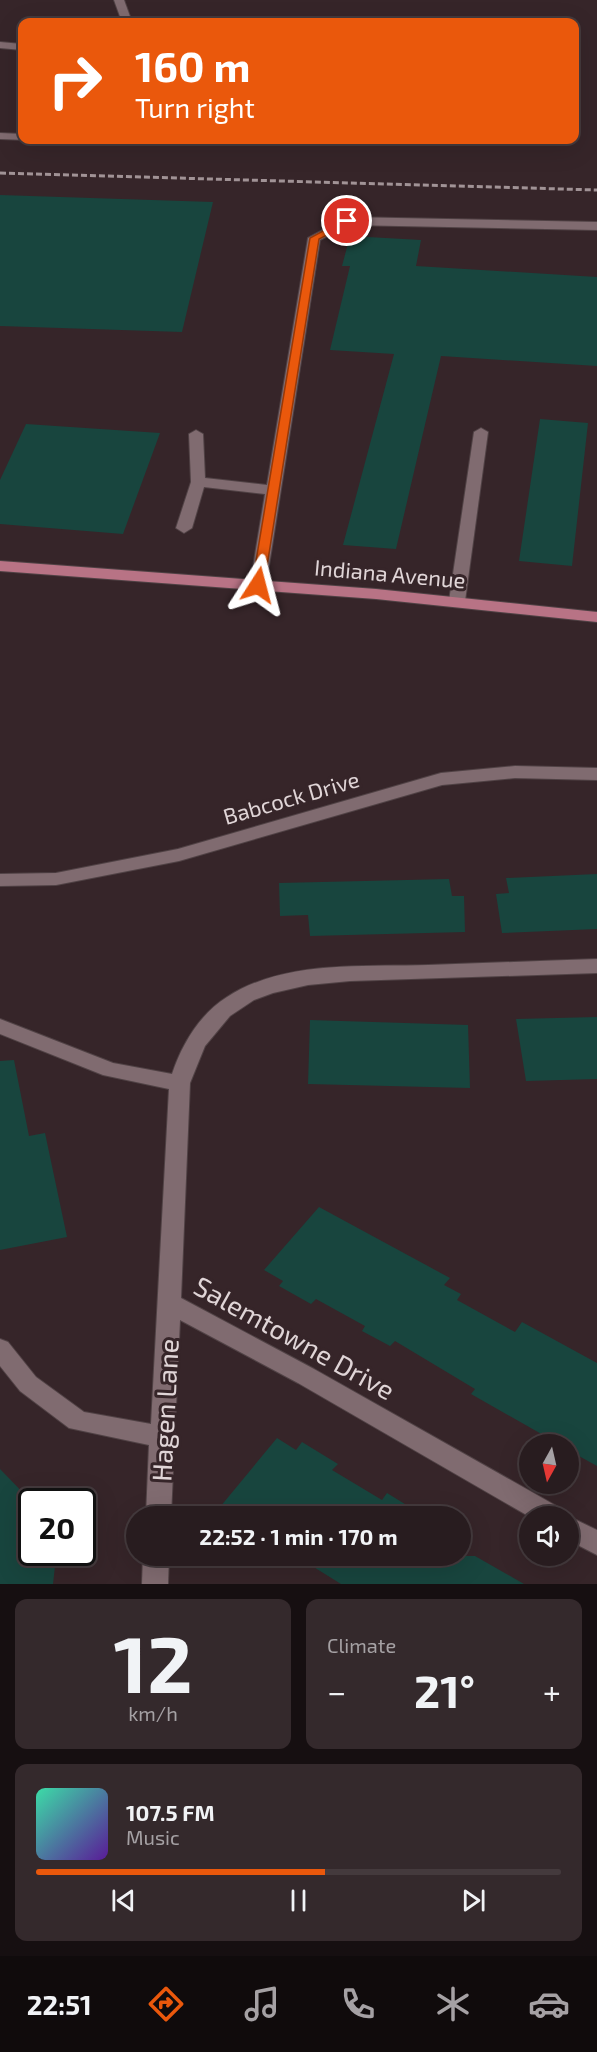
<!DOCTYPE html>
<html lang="en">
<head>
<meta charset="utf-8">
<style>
  body { margin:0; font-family:"Exo 2",sans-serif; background:#34292c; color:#f1f3f6; height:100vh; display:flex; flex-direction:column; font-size:22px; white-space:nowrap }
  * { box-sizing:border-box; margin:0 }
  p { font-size:20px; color:#a5a1a4 }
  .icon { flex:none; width:33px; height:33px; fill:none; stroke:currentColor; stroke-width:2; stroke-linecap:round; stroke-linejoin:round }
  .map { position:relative; height:1584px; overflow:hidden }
  .sheet { display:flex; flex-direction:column; gap:15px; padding:15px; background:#160f11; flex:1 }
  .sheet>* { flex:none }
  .banner { position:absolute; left:18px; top:18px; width:561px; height:126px; border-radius:12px; box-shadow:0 6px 24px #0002,0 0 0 2px #443a3d; background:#ea580c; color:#fff; overflow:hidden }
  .needle { width:39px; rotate:188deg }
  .tools { position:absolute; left:519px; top:1434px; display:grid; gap:12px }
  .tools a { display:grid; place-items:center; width:60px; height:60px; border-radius:50%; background:#281c1f; box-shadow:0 6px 24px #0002,0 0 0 2px #443a3d; font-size:30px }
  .speed { position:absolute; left:18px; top:1488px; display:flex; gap:12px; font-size:30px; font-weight:700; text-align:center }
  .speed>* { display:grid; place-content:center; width:78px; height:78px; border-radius:50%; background:#281c1f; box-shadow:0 6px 24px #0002,0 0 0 2px #443a3d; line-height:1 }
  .speed .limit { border:3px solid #111; border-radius:9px; background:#fff; color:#111 }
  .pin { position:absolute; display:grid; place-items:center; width:51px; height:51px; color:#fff; margin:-26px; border:3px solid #fff; border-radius:50%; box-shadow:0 2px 6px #0007 }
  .me { position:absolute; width:66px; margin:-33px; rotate:9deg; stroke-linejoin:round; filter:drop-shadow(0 0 4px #0008) }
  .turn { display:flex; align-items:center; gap:21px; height:126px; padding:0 18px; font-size:27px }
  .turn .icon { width:78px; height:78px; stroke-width:2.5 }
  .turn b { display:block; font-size:42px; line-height:51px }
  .big { font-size:45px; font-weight:700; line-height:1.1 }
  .sheet .widget { flex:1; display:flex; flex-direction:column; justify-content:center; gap:9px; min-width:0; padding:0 21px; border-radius:12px; background:#34292c }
  .sheet .dial { align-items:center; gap:0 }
  .dial b { font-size:78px; line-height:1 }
  .song { display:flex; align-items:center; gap:18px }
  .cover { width:72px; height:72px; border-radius:9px; background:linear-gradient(135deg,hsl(160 70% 55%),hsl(270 70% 35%)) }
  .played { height:6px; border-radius:3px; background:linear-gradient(90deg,#ea580c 55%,#443a3d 55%) }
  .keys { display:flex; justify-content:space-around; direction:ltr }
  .heat { display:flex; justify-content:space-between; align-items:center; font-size:33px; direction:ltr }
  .sheet .tiles { flex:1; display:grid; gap:15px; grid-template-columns:1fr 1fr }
  .widget:last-child { grid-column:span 2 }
  .trip { position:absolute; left:126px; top:1506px; width:345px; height:60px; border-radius:30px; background:#281c1f; box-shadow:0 6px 24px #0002,0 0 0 2px #443a3d; font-weight:700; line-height:60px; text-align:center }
  .tab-bar { display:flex; height:96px; justify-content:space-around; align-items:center; background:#100b0c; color:#a5a1a4 }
  .tab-bar .icon { width:42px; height:42px }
  .tab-bar .on { color:#ea580c }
  .tab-bar b { font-size:27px; color:#f1f3f6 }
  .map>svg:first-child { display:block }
</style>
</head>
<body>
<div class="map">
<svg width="597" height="1584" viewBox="0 0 597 1584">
  <rect width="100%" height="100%" fill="#362529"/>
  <!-- building -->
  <g fill="#18453e">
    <path d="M0 195 213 202 182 332 0 326Z"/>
    <path d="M350 236 421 240 416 266 597 277V366L441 356 396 549 343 545 394 354 330 350 350 266H342Z"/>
    <path d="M540 419 588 423 572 566 519 561Z"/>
    <path d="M26 424 160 433 123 534 0 524V480Z"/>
    <path d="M597 874V929L502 933 496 894 509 893 506 878Z"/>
    <path d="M449 879 452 896H464L465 932 310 936 308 915 280 916 279 883Z"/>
    <path d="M597 1017V1079L526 1081 516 1019Z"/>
    <path d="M310 1020 468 1025 470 1088 308 1084Z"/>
    <path d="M14 1060 29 1136 45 1133 67 1237 0 1250V1061Z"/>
    <path d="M319 1207 450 1278 444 1285 461 1294 457 1300 515 1332 522 1322 597 1363V1466L568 1450V1444H559L471 1394 475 1389 395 1341 390 1346 362 1331 365 1326 316 1299 311 1304 279 1286 283 1281 264 1270Z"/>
    <path d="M277 1438 296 1450 302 1442 338 1464 332 1470 382 1500 387 1493 421 1514 420 1516H235L220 1507Z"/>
    <path d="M0 1469 32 1502V1552H34L33 1557H56L53 1584H0Z"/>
    <path d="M296 1556H475L524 1584H341Z"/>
  </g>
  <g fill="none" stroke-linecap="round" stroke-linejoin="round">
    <defs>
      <g id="minor">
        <path d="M114 0H124L132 22H122Z"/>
        <path d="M0 42 22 44V50L0 48Z"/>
        <path d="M0 133 22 134V140H26L0 139Z"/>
        <path d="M347 217 597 222V230L349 225 320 240 266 585 258 590 250 585 265 494 204 487 192 528 184 533 176 528 191 482 189 434 196 430 203 434 205 478 267 485 308 238Z"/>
        <path d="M481 428 488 432 465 601 457 606 449 601 474 432Z"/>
        <path d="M515 766 597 768V780L515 778 442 785 179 861 56 885 0 886V874L56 873 178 849 441 773Z"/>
        <path d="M597 959V973L350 981 308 985 273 993 254 1000 230 1016 205 1046 190 1083 181 1298 314 1369 560 1508 563 1516 530 1517 298 1383 180 1320 171 1516H146L149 1445 69 1428 20 1391 0 1366V1339L8 1342 36 1377 84 1412 151 1424 169 1089 103 1075 0 1034V1019L113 1063 172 1074C182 1044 200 1014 227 997 284 960 363 967 428 965 484 963 541 961 597 959Z"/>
        <path d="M566 1516H568L597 1530V1555L568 1540V1516Z"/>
        <path d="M143 1556H169L168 1584H142Z"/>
      </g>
      <path id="major" d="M0 561 376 589 597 612V622L376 599 0 571Z"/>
    </defs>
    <!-- minor casing -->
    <use href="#minor" stroke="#504245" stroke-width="2"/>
    <!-- major casing -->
    <use href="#major" stroke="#504245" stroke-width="2"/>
    <!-- minor -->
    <use href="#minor" fill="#806b70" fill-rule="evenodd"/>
    <!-- major -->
    <use href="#major" fill="#b87385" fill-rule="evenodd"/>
    <!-- rail -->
    <path stroke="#a19396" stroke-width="3" stroke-dasharray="6 3" stroke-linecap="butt" d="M0 173 597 190"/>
  </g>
  <!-- route -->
  <path fill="#ea580c" stroke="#983908" stroke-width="1.5" d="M347 218 352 221 351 223 319 239 264 585 258 588 252 585 310 238Z"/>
  <g text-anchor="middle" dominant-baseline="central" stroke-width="6" stroke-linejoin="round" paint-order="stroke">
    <!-- street labels -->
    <g font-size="22" fill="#e0d5d7" stroke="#362529">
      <text transform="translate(390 573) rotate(5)">Indiana Avenue</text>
      <text transform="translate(291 797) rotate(-16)">Babcock Drive</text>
    </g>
    <!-- near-street labels -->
    <g font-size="27" fill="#e0d5d7" stroke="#362529">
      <text transform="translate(295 1337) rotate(29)">Salemtowne Drive</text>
      <text transform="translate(164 1410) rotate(-87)">Hagen Lane</text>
    </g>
  </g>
</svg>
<div class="tools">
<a><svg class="needle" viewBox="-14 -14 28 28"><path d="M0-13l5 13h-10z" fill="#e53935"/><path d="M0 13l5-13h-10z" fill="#a5a1a4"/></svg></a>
<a><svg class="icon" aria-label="sound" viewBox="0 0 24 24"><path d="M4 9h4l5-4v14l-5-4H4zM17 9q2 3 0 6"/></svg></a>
</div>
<div class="speed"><div class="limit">20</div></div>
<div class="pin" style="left:347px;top:221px;background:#d93025"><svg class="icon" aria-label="arrive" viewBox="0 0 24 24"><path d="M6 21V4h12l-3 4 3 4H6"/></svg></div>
<svg class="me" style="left:258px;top:585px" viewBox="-20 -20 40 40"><path d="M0-17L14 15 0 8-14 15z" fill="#ea580c" stroke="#fff" stroke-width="4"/></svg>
<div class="trip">22:52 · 1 min · 170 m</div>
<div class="banner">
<div class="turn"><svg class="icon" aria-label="right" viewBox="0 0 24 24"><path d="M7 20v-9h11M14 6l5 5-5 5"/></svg><div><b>160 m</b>Turn right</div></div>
</div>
</div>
<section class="sheet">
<div class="tiles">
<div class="widget dial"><b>12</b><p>km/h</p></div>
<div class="widget"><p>Climate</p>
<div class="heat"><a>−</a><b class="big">21°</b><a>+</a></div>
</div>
<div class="widget">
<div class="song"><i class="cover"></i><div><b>107.5 FM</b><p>Music</p></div></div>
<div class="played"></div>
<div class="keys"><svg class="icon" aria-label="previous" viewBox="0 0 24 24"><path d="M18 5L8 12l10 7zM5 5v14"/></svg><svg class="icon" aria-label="pause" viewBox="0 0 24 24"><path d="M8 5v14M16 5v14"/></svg><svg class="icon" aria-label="next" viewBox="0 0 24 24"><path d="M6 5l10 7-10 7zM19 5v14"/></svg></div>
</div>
</div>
</section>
<nav class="tab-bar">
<b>22:51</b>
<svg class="icon on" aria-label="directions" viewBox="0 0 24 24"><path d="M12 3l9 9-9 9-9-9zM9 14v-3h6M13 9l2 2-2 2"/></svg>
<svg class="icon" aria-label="music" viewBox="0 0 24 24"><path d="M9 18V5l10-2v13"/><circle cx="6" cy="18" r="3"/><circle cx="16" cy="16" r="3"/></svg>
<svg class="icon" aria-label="phone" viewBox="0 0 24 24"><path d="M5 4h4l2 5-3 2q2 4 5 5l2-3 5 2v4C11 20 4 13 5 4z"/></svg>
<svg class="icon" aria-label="climate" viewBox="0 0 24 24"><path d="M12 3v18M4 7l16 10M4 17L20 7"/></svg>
<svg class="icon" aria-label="car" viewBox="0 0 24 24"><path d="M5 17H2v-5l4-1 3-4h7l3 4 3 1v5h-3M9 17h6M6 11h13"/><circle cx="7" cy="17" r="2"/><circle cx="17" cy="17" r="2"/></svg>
</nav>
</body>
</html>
